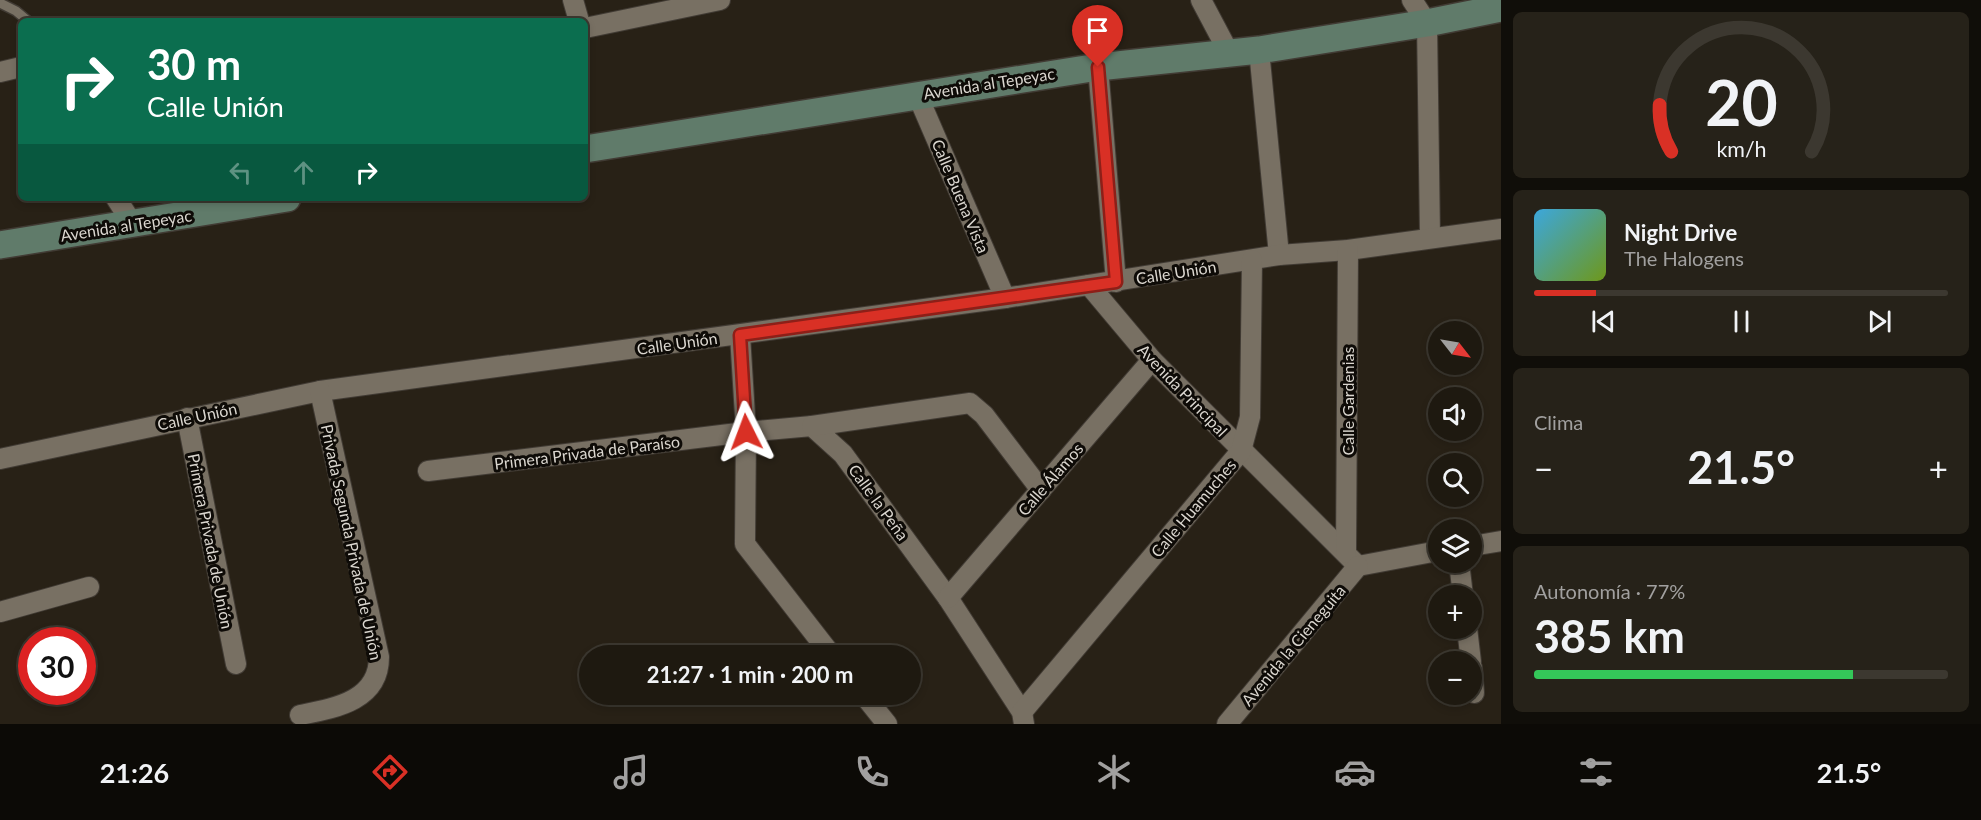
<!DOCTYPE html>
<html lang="es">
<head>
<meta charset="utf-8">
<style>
  body { margin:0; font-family:Lato,sans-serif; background:#262219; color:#f1f3f6; height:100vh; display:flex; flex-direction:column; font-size:22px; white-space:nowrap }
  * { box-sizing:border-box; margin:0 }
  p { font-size:20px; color:#a1a09f }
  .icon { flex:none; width:33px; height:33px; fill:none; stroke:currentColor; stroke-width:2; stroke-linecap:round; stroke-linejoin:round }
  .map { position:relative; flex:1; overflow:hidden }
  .details { display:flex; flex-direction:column; gap:12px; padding:12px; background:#100e09; width:480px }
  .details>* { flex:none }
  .guide { position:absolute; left:18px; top:18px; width:570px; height:183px; border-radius:9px; box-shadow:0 3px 9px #0003,0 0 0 2px #3c3830; background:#0b6e4f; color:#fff; overflow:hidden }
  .needle { width:39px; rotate:121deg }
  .controls { position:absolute; left:1428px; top:321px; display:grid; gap:12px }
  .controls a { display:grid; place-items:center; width:54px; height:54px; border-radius:50%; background:#1e1910; box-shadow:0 3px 9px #0003,0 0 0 2px #3c3830; font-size:30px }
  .speed { position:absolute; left:18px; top:627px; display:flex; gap:12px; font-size:30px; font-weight:700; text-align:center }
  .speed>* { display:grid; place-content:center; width:78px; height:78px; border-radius:50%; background:#1e1910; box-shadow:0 3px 9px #0003,0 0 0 2px #3c3830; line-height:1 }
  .speed .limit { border:9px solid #d22; background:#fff; color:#111 }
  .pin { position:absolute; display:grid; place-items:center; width:51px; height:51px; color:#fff; margin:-62px -26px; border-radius:50% 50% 50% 0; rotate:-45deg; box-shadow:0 0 6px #0007 }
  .pin .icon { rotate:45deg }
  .me { position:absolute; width:66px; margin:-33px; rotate:357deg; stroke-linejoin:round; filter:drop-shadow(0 0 4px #0008) }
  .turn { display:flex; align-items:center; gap:21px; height:126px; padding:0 30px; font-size:27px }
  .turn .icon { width:78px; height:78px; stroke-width:2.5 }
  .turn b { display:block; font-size:42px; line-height:51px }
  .lanes { display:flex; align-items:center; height:57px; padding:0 30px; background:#0003; justify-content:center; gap:30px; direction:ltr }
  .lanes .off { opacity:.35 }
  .big { font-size:45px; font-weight:700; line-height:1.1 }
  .details .tile { flex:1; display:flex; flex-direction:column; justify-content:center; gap:9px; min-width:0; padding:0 21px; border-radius:9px; background:#262219 }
  .details .dial { align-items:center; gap:0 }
  .dial svg { height:156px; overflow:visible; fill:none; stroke:#3c3830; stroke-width:7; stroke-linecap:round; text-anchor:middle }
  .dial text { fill:#f1f3f6; stroke:none }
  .song { display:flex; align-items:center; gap:18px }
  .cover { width:72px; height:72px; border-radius:9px; background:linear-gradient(135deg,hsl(200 70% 55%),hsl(80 70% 35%)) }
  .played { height:6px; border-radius:3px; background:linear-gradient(90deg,#d93025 15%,#3c3830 15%) }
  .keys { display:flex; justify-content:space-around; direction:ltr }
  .heat { display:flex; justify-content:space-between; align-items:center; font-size:33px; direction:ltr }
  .charge { height:9px; border-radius:4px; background:linear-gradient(90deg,#34c759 77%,#3c3830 0) }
  .trip { position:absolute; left:579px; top:645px; width:342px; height:60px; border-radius:30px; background:#1e1910; box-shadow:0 3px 9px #0003,0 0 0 2px #3c3830; font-weight:700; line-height:60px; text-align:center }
  .menu { display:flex; height:96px; justify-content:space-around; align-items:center; background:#0c0a06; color:#a1a09f }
  .menu .icon { width:42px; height:42px }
  .menu .on { color:#d93025 }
  .menu b { font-size:27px; color:#f1f3f6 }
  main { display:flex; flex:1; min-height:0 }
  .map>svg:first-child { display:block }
</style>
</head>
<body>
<main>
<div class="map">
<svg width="1501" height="724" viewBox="0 0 1501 724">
  <rect width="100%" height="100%" fill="#282116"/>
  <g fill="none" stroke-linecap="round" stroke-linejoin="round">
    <defs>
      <path id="lane" d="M0 3 16 11 28 21"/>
      <g id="street">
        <path d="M573 0 579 21"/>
        <path d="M1201 0 1229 53"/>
        <path d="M1412 0 1427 23 1430 237"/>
        <path d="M585 28 720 0"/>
        <path d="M1259 50 1279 255"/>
        <path d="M1098 67 1116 282"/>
        <path d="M0 72 21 67"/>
        <path d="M917 94 1005 298"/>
        <path d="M116 198 132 223"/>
        <path d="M1089 285 1152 360 1358 566"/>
        <path d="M740 335 746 432 812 426 843 454 948 598 1022 712 1024 724"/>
        <path d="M187 418 236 664"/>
        <path d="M812 426 970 403 984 415 1041 490"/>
        <path d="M0 459 320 391 1005 298 1279 255 1348 250 1501 229"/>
        <path d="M428 471 746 432 745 544 832 656"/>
        <path d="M1472 546 1501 541"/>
        <path d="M1346 553 1348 250"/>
        <path d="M1459 562 1463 596"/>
        <path d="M1358 566 1438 551"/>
        <path d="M948 598 1152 360"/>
        <path d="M0 612 89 587"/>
        <path d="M1467 628 1471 662"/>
        <path d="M1472 668 1474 693"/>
        <path d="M863 694 887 724"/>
        <path d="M1022 712 1241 451 1250 417 1252 260"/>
        <path d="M300 715C335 708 379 701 379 657L320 391"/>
        <path d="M1227 724 1358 566"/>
      </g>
      <g id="secondary">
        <path d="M585 149 1098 67 1259 50 1427 23 1501 8"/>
        <path d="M0 245 287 198"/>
      </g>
    </defs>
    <!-- lane casing -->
    <use href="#lane" stroke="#413b34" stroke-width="12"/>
    <!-- street casing -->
    <use href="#street" stroke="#413b34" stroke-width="22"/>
    <!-- secondary casing -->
    <use href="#secondary" stroke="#413b34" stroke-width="30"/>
    <!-- lane -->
    <use href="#lane" stroke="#787063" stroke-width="9"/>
    <!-- street -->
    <use href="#street" stroke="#787063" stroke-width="20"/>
    <!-- secondary -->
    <use href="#secondary" stroke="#607b6a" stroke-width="27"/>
  </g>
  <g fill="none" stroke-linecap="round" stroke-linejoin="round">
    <defs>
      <path id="route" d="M746 432 740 335 1116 282 1098 67"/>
    </defs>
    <!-- route casing -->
    <use href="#route" stroke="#8d1f18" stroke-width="15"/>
    <!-- route -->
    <use href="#route" stroke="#d93025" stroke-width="10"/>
  </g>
  <g text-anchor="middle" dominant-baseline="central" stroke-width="6" stroke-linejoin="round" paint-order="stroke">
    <!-- street labels -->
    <g font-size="16" fill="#dad6cf" stroke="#0e0b07">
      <text transform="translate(989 83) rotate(-9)">Avenida al Tepeyac</text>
      <text transform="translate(961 196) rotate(67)">Calle Buena Vista</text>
      <text transform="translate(126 225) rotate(-9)">Avenida al Tepeyac</text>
      <text transform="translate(1176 272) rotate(-9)">Calle Unión</text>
      <text transform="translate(677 343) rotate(-8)">Calle Unión</text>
      <text transform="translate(1183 390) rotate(46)">Avenida Principal</text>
      <text transform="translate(1347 401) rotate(-90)">Calle Gardenias</text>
      <text transform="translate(197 416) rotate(-12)">Calle Unión</text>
      <text transform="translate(587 452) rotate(-7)">Primera Privada de Paraíso</text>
      <text transform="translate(1050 479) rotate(-49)">Calle Álamos</text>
      <text transform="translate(879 502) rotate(54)">Calle la Peña</text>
      <text transform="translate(1193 508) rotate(-50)">Calle Huamuches</text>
      <text transform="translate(211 541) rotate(79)">Primera Privada de Unión</text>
      <text transform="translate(352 542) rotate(78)">Privada Segunda Privada de Unión</text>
      <text transform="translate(1293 645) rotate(-50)">Avenida la Cieneguita</text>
    </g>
  </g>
</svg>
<div class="controls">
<a><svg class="needle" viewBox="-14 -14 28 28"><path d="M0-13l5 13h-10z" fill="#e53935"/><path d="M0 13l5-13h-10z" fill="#a1a09f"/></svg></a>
<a><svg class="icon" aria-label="sound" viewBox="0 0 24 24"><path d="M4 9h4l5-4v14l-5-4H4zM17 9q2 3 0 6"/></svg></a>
<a><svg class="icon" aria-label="search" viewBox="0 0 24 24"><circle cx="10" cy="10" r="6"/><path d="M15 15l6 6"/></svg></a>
<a><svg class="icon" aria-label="layers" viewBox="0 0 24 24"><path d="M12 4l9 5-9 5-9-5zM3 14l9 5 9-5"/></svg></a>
<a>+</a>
<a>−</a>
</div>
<div class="speed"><div class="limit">30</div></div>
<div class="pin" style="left:1098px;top:67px;background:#d93025"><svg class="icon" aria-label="arrive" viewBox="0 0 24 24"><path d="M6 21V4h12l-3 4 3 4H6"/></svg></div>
<svg class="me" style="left:746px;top:432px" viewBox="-20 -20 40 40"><path d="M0-17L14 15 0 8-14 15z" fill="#d93025" stroke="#fff" stroke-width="4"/></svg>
<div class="trip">21:27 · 1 min · 200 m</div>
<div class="guide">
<div class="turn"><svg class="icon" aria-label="right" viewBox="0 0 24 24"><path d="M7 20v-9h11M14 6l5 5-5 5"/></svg><div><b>30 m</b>Calle Unión</div></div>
<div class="lanes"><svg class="icon off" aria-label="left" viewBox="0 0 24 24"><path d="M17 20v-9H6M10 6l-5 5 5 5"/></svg><svg class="icon off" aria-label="ahead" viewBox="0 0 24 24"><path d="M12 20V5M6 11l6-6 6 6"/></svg><svg class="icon" aria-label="right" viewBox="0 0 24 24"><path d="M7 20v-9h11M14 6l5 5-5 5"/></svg></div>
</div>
</div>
<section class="details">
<div class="tile dial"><svg viewBox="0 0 100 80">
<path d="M14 69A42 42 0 1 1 86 69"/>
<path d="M14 69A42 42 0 0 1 8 45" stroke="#d93025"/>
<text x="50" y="56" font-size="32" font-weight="700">20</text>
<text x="50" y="72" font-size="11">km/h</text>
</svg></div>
<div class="tile">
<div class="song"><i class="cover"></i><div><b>Night Drive</b><p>The Halogens</p></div></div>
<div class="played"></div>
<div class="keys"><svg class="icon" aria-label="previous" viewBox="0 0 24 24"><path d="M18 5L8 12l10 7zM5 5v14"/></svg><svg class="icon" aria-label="pause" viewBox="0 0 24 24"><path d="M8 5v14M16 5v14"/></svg><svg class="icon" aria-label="next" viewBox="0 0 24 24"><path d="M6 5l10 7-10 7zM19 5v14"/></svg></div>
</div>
<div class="tile"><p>Clima</p>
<div class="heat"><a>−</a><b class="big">21.5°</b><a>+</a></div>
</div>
<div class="tile"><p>Autonomía · 77%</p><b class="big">385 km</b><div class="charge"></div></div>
</section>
</main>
<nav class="menu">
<b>21:26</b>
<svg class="icon on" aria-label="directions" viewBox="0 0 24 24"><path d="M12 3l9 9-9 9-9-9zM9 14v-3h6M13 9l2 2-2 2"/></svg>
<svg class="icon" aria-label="music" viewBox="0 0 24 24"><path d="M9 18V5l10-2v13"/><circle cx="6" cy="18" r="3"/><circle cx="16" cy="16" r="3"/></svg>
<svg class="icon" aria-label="phone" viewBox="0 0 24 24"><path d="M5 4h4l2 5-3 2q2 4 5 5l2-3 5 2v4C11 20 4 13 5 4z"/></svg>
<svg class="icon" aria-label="climate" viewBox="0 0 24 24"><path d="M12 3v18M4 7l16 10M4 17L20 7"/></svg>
<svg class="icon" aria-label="car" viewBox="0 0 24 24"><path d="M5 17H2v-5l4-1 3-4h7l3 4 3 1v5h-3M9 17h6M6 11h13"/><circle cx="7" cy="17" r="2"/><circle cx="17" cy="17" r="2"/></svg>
<svg class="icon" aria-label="filters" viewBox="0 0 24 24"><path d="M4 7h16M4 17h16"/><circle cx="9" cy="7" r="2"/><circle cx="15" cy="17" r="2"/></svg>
<b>21.5°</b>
</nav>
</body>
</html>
